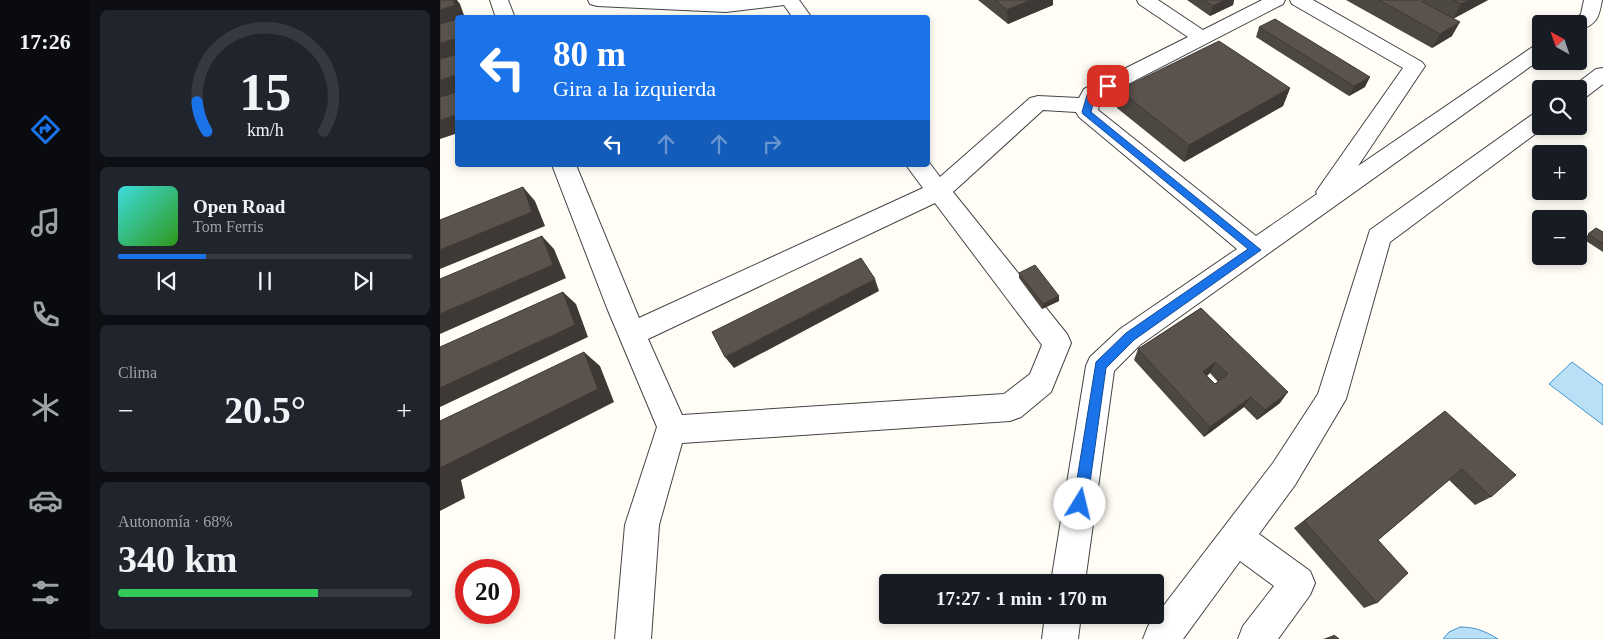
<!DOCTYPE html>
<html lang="es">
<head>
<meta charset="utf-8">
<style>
  body { margin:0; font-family:"Times New Roman",serif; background:#20242c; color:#f1f3f6; height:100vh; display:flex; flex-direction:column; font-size:19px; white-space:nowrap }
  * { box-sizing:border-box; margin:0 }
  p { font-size:16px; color:#9ea1a6 }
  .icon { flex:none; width:28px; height:28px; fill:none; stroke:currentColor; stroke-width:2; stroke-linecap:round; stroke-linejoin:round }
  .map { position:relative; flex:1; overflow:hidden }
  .drawer { display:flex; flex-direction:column; gap:10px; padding:10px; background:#0d0f14; width:350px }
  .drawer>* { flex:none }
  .guide { position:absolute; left:15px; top:15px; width:475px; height:152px; border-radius:5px; box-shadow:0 2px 8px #0003; background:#1a73e8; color:#fff; overflow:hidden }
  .needle { width:32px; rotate:320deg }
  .tools { position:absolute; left:1092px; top:15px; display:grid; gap:10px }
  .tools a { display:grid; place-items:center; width:55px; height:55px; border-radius:5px; background:#171b24; box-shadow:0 2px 8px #0003; font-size:25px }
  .speed { position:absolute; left:15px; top:559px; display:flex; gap:10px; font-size:25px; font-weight:700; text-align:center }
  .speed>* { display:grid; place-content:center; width:65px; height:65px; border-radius:50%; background:#171b24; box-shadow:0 2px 8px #0003; line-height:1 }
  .speed .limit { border:8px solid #d22; background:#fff; color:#111 }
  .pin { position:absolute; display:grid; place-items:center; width:42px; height:42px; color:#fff; margin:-21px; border-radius:10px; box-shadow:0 2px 8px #0006 }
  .me { position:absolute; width:55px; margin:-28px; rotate:9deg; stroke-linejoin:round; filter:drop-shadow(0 0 4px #0008) }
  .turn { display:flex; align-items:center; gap:18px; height:105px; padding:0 15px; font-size:22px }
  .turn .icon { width:65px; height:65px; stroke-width:2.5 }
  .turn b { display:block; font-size:35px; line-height:42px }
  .lanes { display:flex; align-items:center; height:48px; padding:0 15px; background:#0003; justify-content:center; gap:25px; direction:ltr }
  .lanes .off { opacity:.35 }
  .big { font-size:38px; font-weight:800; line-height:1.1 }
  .drawer .card { flex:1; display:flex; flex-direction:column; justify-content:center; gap:8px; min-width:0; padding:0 18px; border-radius:8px; background:#20242c }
  .drawer .dial { align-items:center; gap:0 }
  .dial svg { height:130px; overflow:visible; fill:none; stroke:#363941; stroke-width:7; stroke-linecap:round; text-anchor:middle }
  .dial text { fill:#f1f3f6; stroke:none }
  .song { display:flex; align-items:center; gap:15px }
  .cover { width:60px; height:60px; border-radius:8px; background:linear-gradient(135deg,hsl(180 70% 55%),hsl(110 70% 35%)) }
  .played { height:5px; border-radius:2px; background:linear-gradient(90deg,#1a73e8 30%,#363941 30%) }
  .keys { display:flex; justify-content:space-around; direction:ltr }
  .heat { display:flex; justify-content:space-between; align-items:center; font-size:28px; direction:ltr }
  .charge { height:8px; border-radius:4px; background:linear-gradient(90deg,#34c759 68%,#363941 0) }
  .trip { position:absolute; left:439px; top:574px; width:285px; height:50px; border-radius:5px; background:#171b24; box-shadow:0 2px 8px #0003; font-weight:800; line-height:50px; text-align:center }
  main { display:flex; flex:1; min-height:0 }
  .dock { display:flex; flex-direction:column; width:90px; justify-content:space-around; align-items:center; background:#090b0e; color:#9ea1a6 }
  .dock .icon { width:35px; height:35px }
  .dock .current { color:#1a73e8 }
  .dock b { font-size:22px; color:#f1f3f6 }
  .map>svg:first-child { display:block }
</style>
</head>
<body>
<main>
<nav class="dock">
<b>17:26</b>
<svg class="icon current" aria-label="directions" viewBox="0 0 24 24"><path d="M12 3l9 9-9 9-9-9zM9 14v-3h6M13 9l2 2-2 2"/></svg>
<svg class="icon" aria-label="music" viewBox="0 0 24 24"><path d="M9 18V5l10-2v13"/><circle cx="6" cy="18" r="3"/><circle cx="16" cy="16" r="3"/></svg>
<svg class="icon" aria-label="phone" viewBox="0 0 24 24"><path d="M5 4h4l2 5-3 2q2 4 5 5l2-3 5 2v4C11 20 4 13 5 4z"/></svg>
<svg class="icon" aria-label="climate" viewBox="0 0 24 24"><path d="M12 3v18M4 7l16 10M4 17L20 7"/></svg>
<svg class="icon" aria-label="car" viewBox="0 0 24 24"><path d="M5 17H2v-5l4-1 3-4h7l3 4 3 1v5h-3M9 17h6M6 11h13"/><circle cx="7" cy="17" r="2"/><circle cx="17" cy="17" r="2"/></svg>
<svg class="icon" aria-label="filters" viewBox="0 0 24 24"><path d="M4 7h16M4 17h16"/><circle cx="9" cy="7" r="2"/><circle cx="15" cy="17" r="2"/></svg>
</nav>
<section class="drawer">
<div class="card dial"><svg viewBox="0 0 100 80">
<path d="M14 69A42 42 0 1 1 86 69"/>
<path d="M14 69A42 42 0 0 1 8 51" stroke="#1a73e8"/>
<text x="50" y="56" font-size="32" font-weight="700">15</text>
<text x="50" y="72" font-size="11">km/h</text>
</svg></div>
<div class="card">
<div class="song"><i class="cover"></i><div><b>Open Road</b><p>Tom Ferris</p></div></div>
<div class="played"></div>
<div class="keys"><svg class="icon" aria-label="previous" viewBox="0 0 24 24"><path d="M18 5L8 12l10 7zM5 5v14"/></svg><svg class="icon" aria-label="pause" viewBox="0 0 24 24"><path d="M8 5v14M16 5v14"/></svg><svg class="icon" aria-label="next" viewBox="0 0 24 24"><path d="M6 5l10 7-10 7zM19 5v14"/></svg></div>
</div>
<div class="card"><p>Clima</p>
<div class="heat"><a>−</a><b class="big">20.5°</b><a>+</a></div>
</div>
<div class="card"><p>Autonomía · 68%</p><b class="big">340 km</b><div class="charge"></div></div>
</section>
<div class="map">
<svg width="1163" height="639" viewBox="0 0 1163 639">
  <rect width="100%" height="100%" fill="#fffdf5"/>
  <!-- water -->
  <g fill="#b9e0f7" stroke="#3f96cf">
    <path d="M1132 362 1163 385V425L1109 384Z"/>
    <path d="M1020 627C1035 627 1045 631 1058 639H1003L1009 632Z"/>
  </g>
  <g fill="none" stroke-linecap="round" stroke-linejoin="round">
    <defs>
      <g id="minor">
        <path d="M50 0H68L75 18H56Z"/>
        <path d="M148 0H359L372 18H353L344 5 286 12 157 6 150 4Z"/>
        <path d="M697 0H718L763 30 822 0H845L843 4 661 98 658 110 816 236 877 194 876 192 880 186 963 68 852 4 850 0H873L982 62 985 66 918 166 1094 46 1101 44V59L700 345 674 371 645 582H611L646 366 650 357 680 329 797 249 639 117 636 112 603 110 513 192 627 334 631 343 611 392 581 417 570 421 242 443 219 525 211 639H175L185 525 217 427 167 308 112 165H136L199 318 483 188 466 165H488V161L500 177 590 98 598 96 639 98 644 89 748 37 699 4ZM495 203 602 345 590 374 564 394 242 415 208 339Z"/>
        <path d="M1144 0H1162C1159 17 1157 25 1139 30V24H1130L1141 14Z"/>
        <path d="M1163 68V84L1146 97 1139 99V89H1131L1132 87 1156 69Z"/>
        <path d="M1101 112V126H1106L950 242 906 399 855 485 819 534 870 571 875 583 870 595 838 639H798L803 626 834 586 800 561 743 639H703L708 626 833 463 878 394 930 230 1093 114Z"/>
        <path d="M605 615H641L638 639H602Z"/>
      </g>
    </defs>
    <!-- minor casing -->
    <use href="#minor" stroke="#444" stroke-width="2"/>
    <!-- minor -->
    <use href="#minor" fill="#fff" fill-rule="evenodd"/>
  </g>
  <!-- wall -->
  <g fill="#4d4742" fill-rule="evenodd">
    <path d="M538 0H613V5L568 24Z"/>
    <path d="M747 0H794L793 5 770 16Z"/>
    <path d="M906 0H979L981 1V0H1048L1014 18 1012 36 992 48Z"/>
    <path d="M819 27 925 87 909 96 816 37Z"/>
    <path d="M850 88 843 106 744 162 677 108 679 90Z"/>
    <path d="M1156 228 1163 232V252L1143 239Z"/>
    <path d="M579 273 619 296V301L602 309 579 278Z"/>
    <path d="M761 308 840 403 817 420 804 407 764 437 694 360 698 349ZM770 373 778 382 775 384 767 376Z"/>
    <path d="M1005 411 1051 497 1035 505 1009 480 938 540 937 603 924 608 854 528Z"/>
    <path d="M894 635 899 639H883Z"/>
  </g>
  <!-- shaded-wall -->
  <g fill="#3f3936">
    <path d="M13 0H17L20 4 25 18H18V22L0 27V10Z"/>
    <path d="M591 0H613V5L568 24 567 10Z"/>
    <path d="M785 0H794L793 5 770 16 773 6Z"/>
    <path d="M1030 0H1048L1013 19 1021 4Z"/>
    <path d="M1020 22 1012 36 992 48 1000 34Z"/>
    <path d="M18 38V56L0 61V43Z"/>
    <path d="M18 74V92L0 98V80Z"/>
    <path d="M930 77 925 87 909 96 914 86Z"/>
    <path d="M850 88 843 106 744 162 749 145Z"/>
    <path d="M18 114V133L0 139V120Z"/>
    <path d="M83 187 95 201 105 226 0 269V250Z"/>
    <path d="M102 236 114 249 126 278 0 334V314Z"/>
    <path d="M435 279 439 291 294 368 285 357Z"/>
    <path d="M123 292 136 304 148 337 0 407V388Z"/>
    <path d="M619 296V301L602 309 603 304Z"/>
    <path d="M144 352 160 366 174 402 21 480 25 498 0 511V468Z"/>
    <path d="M775 362 770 373 757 383 763 372Z"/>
    <path d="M848 392 840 403 817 420 825 410Z"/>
    <path d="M811 397 804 407 764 437 770 427Z"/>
  </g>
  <!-- building -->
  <g fill="#5a524d" stroke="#3f3936" fill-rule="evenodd">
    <path d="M0 0H13L15 5 0 10Z"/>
    <path d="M555 0H591L567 10Z"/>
    <path d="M764 0H785L773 6Z"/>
    <path d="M939 0H979L1020 22 1000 34Z"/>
    <path d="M1013 0H1030L1021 4Z"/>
    <path d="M18 19V38L0 43V24Z"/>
    <path d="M835 19 930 77 914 86 819 27Z"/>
    <path d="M779 41 850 88 749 145 679 90Z"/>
    <path d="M18 54V74L0 80V59Z"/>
    <path d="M18 92V114L0 120V97Z"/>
    <path d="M83 187 92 212 0 250V220Z"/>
    <path d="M1156 228 1163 232V244L1148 234Z"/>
    <path d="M102 236 113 265 0 314V279Z"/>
    <path d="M421 258 435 279 285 357 272 332Z"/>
    <path d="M595 265 619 296 603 304 579 273Z"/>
    <path d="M123 292 135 325 0 388V347Z"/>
    <path d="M761 308 848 392 825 410 811 397 770 427 698 349ZM775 362 788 374 775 384 763 372Z"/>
    <path d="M144 352 158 389 0 468V421Z"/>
    <path d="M1005 411 1076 475 1051 497 1022 469 938 540 968 573 937 603 864 521Z"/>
    <path d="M894 635 899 639H892Z"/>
  </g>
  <!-- route -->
  <path fill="#1a73e8" stroke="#114b97" d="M668 83 673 86 655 96 651 112 821 250 694 340 666 368 647 504 645 508 640 510 635 508 633 504 656 362 686 333 808 249 643 114 642 112 648 92Z"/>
</svg>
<div class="tools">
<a><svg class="needle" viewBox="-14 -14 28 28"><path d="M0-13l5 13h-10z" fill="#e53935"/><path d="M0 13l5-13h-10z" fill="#9ea1a6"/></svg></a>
<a><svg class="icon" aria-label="search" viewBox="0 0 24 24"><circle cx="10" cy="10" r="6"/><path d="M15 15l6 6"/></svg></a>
<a>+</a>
<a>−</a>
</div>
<div class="speed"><div class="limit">20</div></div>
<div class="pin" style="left:668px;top:86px;background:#d93025"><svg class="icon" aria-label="arrive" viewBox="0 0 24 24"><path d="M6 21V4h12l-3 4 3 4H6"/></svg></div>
<svg class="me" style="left:640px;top:504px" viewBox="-20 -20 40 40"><circle r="19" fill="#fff"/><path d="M0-13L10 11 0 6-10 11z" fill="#1a73e8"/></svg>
<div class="trip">17:27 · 1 min · 170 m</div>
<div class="guide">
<div class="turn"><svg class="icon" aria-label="left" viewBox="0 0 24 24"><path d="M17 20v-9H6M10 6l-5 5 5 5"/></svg><div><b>80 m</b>Gira a la izquierda</div></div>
<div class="lanes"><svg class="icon" aria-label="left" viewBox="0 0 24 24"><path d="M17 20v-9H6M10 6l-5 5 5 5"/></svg><svg class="icon off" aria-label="ahead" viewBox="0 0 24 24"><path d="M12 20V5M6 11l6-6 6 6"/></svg><svg class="icon off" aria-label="ahead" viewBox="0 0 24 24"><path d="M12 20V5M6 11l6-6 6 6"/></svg><svg class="icon off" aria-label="right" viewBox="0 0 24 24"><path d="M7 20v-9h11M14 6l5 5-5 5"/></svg></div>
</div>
</div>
</main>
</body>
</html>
